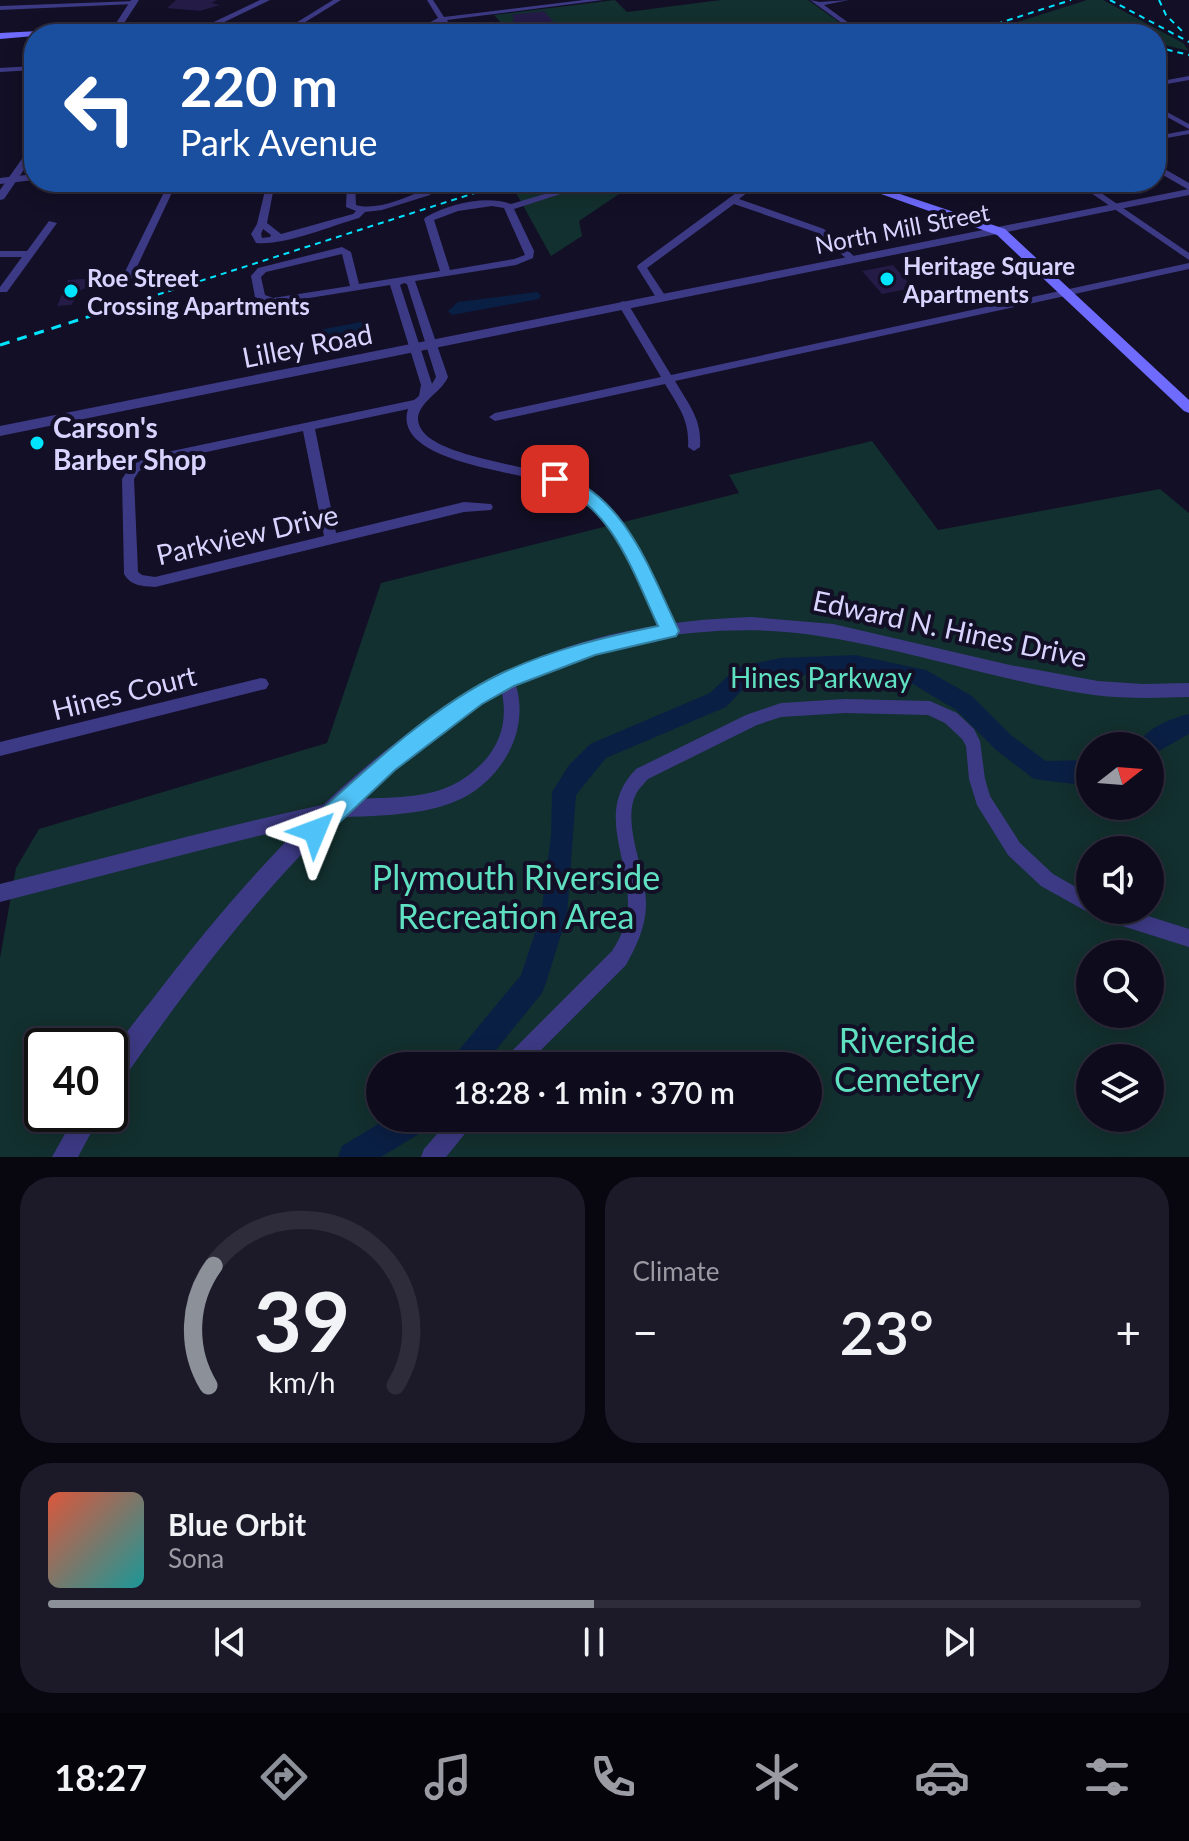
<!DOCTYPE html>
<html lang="en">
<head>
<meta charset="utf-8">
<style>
  body { margin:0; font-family:Lato,sans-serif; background:#1c1929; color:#f1f3f6; height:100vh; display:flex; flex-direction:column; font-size:30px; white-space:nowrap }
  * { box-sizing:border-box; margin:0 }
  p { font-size:26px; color:#9b9ba3 }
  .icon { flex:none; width:44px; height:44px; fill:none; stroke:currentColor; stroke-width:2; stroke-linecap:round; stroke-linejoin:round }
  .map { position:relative; height:1157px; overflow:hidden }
  .sheet { display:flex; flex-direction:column; gap:20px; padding:20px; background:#08060f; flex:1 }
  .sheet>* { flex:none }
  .banner { position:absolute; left:24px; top:24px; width:1142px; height:168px; border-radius:32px; box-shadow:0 4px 20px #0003,0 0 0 2px #2e2b3b; background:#1a4fa0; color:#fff; overflow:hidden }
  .needle { width:52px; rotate:73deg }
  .tools { position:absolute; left:1076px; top:732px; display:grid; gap:16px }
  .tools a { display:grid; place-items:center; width:88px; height:88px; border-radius:50%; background:#0e0b1c; box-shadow:0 4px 20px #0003,0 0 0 2px #2e2b3b; font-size:40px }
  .speed { position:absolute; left:24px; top:1028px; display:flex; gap:16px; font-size:40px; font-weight:700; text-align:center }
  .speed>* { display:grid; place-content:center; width:104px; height:104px; border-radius:50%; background:#0e0b1c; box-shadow:0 4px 20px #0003,0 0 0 2px #2e2b3b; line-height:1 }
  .speed .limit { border:4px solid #111; border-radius:12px; background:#fff; color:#111 }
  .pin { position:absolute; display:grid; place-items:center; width:68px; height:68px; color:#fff; margin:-34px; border-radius:16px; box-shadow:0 4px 12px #0006 }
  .me { position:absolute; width:88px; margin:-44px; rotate:46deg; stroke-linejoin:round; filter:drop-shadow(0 0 6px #0008) }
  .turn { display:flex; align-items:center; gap:28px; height:168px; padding:0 24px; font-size:36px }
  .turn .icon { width:104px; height:104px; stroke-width:2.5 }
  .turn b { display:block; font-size:56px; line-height:68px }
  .big { font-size:60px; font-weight:600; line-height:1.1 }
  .sheet .widget { flex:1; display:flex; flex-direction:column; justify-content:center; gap:12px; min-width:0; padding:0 28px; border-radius:32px; background:#1c1929 }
  .sheet .dial { align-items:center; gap:0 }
  .dial svg { height:208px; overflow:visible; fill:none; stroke:#2e2b3b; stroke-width:7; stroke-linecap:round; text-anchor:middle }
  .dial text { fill:#f1f3f6; stroke:none }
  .song { display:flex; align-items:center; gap:24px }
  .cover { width:96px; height:96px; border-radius:12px; background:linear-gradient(135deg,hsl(10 70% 55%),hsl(180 70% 35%)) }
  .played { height:8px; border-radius:4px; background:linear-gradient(90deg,#8c9099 50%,#2e2b3b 50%) }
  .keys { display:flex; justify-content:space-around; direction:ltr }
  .heat { display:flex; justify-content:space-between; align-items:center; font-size:44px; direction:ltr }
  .sheet .tiles { flex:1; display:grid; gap:20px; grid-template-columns:1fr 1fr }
  .widget:last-child { grid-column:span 2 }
  .trip { position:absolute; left:366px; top:1052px; width:456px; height:80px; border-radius:40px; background:#0e0b1c; box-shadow:0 4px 20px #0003,0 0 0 2px #2e2b3b; font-weight:600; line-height:80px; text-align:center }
  .tab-bar { display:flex; height:128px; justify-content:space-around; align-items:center; background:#06040b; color:#9b9ba3 }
  .tab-bar .icon { width:56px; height:56px }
  .tab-bar .on { color:#8c9099 }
  .tab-bar b { font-size:36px; color:#f1f3f6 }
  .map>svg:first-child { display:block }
</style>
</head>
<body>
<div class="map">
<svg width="1189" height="1157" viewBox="0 0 1189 1157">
  <rect width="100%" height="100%" fill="#130f26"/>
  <!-- green -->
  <g fill="#12302f" fill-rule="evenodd">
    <path d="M615 0 627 12 721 0H808L856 34H510L516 30 510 22 501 23 494 15Z"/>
    <path d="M1087 0H1103L1183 43 1189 51 1156 43V34C1099 34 1043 30 986 32Z"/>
    <path d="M534 182H637L579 221 582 236 551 256 515 191Z"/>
    <path d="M872 441 938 530 1160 489 1189 513V1157H0V958L16 868 39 829 327 743 381 583 739 493 729 475ZM1090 746H1150V806H1090ZM1090 850H1150V910H1090ZM1090 954H1150V1014H1090ZM42 1046H110V1114H42ZM1090 1058H1150V1118H1090ZM380 1066H808V1118H380Z"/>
  </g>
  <!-- water -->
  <g fill="#0a1f44">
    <path d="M537 292 541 295 539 299 452 315 448 311 458 302Z"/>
    <path d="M361 322 371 324 372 329 329 340 321 339 320 331 324 329Z"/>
  </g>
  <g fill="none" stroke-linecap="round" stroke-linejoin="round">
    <!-- river -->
    <g fill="#0a1f44" fill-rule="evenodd">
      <path d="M855 655 926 670 972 696 1012 736 1046 761 1090 760V782L1074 784 1034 779 996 750 956 710 913 684 855 673 780 676 749 683 726 707 606 758 576 795 567 915 546 983 542 993 483 1066H449L454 1056 521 975 541 915 551 835 552 792 569 765 590 744 710 693 735 669 743 666 780 658Z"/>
      <path d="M1189 714V734L1150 756V746H1137C1146 728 1170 719 1189 714Z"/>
      <path d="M388 1118H431L427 1129 381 1157H338L342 1146Z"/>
    </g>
  </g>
  <!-- building -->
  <g fill="#241b47">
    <path d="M176 0H217L212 3 220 5 200 11 167 8Z"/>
    <path d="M544 11 559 28 523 34 512 19H515L511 15Z"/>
    <path d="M893 265 913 288 882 294 862 271Z"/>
    <path d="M97 278 93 288 82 289 71 305 57 306 68 280Z"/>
  </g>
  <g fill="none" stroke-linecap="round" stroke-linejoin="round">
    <!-- minor -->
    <g fill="#3d3a85" fill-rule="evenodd">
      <path d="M333 0H341L286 34H278Z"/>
      <path d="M427 0H433L444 17 584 0H603L447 20 455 34H449L441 22 416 34H408L438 18Z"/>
      <path d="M810 0 820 2 849 0 824 5 864 34H857Z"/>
      <path d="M136 1 134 4 0 10V6Z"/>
      <path d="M205 26 207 29 198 34H189Z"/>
      <path d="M34 66V70L0 72V68Z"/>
      <path d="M1189 76V80L1156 86V82Z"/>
      <path d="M1156 106 1189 124V129L1156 111Z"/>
      <path d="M1189 130V134L1156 140V136Z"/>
      <path d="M1156 164 1189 183V190L1156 171Z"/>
      <path d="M34 174V180L0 184V178Z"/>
      <path d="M169 182H177L127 288 118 290 117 288Z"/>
      <path d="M267 182H275L267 223 281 234 353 214 356 211 346 207 347 182H355L356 205C377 211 403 198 423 191L427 182H435L430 195 382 210 365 212 359 218C331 226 283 246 256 243L251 234 257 224ZM263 229 271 235 270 237 262 238 261 234Z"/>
      <path d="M585 182H598L514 209 534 251 533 258 516 265 415 281 448 377C441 394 410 406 420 427 436 461 550 465 584 488 632 521 653 580 676 631L674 635H664C636 580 618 509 554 484 524 472 391 463 408 409L315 429 336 533 464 502 491 504 493 507 491 510 464 512 155 587C142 586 131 586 124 574L122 479 131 465 153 455 414 400 419 396 421 385 390 285 272 304 255 297 251 276 258 268 342 247 351 252 359 284 440 271 424 219 426 217C450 204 485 195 511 204ZM492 206 504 208 525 255 514 259 450 270 434 220 458 211ZM342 254 350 286 273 298 265 295 261 277 266 272ZM404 283 407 284 436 377 432 384 400 285ZM303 431 324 536 155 577 142 575 138 572 134 479 139 471 156 463Z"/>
      <path d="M751 182H761L739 199 824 229 856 258V262H850L818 233 734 204 647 268 666 297 661 300 657 299 637 267 638 265Z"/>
      <path d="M899 182H918L875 192 871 189Z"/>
      <path d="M1075 182H1085L1189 253V260Z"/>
      <path d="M49 221 57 223 7 292H0V287L22 257H0V251H27Z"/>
      <path d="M1189 263V269L675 381C689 405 702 419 700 447L694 451 688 447C690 420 678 406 665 384L495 421 489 417 495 413 661 377 618 304 623 301 628 304 671 375Z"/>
      <path d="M507 674 512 675C532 719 510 767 473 792 444 811 407 814 373 816 359 817 344 816 331 819 220 844 110 874 0 902V884C110 857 220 827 331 803 381 792 433 808 476 769 497 751 507 727 503 699 502 690 499 683 502 675Z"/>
      <path d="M261 678 266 679 269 684 266 689 261 690 0 756V742Z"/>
      <path d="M845 699 930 701 957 713 974 729 980 741 985 779 990 796 1020 843 1053 874 1090 895V910H1129L1189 929V947L1100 919 1041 886 1008 855 977 805 969 779 966 746 962 739 945 723 928 715 845 713 781 717 757 725 648 779C644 784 639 788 636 794 621 823 647 873 646 905 646 926 636 947 626 965L525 1066H501L504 1059 612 951C621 937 628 921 628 905 629 855 595 811 636 769L746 715 781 703Z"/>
      <path d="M451 1118H476L472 1125 446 1157H421L424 1149Z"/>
    </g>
    <!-- tertiary -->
    <g fill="#3d3a85" fill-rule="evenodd">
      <path d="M131 0H139L117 34H109Z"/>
      <path d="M260 0H270L208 30 201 28Z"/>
      <path d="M34 145V155L4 199 0 200V190L31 146Z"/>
      <path d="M1189 189V195L0 436V426Z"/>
      <path d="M751 617 833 624 1010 665 1098 681 1143 684 1189 683V697C1157 698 1126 699 1094 695 994 681 898 645 797 633 715 624 625 637 549 668 376 741 221 936 118 1087L110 1091C110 1081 108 1069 110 1060 113 1047 145 1009 155 996 249 873 360 749 499 676 576 635 664 620 751 617Z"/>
      <path d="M76 1114H101L78 1157H52Z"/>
    </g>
    <!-- secondary -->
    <g fill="#6f6bff" fill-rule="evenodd">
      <path d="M195 23 263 34 207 30 34 34V36L0 39V33Z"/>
      <path d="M847 182H864L1005 229 1189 400V413L1184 411 997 235Z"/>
    </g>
    <!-- rail-far1 -->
    <g stroke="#00e5ff" stroke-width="2" stroke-dasharray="6 5" stroke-linecap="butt">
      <path d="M1110 0 1189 42"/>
      <path d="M1159 0 1166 15 1183 32"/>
      <path d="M965 34 1071 0"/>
      <path d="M1000 34H1062"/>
      <path d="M1156 47 1189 55"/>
      <path d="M116 308 509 182"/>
    </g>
    <!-- rail -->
    <path stroke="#00e5ff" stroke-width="3" stroke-dasharray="10 8" stroke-linecap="butt" d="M0 345 122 306"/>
  </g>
  <!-- route -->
  <path fill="#4fc3f7" stroke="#337fa1" stroke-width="2" d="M555 473C625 493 650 571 679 631L676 636 595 655 514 686 482 704 395 770 323 838 315 841 307 838 303 831 307 823C363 772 431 707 500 674 550 650 604 637 658 626 633 572 611 503 550 483L547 479 550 475Z"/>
  <!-- markers -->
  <g fill="#00e5ff" stroke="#130f26" stroke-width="3">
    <circle cx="887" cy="279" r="8"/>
    <circle cx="71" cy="291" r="8"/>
    <circle cx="37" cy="443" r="8"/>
  </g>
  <g text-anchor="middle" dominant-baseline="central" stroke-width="8" stroke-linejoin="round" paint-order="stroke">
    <!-- far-street labels -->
    <g font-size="24" fill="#d9d4ff" stroke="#130f26">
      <text transform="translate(902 228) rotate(-11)">North Mill Street</text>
    </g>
    <!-- far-poi labels -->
    <g font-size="24" font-weight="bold" fill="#d9d4ff" stroke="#130f26" text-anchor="start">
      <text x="903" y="265">Heritage Square<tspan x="903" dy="28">Apartments</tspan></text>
      <text x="87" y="277">Roe Street<tspan x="87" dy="28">Crossing Apartments</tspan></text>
    </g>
    <!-- street labels -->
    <g font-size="28" fill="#d9d4ff" stroke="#130f26">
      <text transform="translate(307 345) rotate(-11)">Lilley Road</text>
      <text transform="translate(247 534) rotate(-13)">Parkview Drive</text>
      <text transform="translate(950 628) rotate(12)">Edward N. Hines Drive</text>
      <text transform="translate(124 692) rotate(-14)">Hines Court</text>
    </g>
    <!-- poi labels -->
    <g font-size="28" font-weight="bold" fill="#d9d4ff" stroke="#130f26" text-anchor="start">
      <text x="53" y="427">Carson's<tspan x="53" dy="32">Barber Shop</tspan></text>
    </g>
    <!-- park labels -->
    <g font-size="28" fill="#5fe0c0" stroke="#130f26">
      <text x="821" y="677">Hines Parkway</text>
    </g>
    <!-- near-park labels -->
    <g font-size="34" fill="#5fe0c0" stroke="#130f26">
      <text x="516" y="876">Plymouth Riverside<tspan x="516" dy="39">Recreation Area</tspan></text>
      <text x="907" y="1039">Riverside<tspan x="907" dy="39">Cemetery</tspan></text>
    </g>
  </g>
</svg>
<div class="tools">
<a><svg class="needle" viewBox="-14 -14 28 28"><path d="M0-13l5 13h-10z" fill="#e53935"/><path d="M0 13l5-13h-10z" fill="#9b9ba3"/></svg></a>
<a><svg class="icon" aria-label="sound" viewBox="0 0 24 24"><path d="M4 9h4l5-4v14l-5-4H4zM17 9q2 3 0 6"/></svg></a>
<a><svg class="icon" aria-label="search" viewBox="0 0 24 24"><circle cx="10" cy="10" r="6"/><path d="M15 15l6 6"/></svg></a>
<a><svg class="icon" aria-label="layers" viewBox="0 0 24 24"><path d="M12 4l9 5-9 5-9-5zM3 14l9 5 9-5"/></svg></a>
</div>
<div class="speed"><div class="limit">40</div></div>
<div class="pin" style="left:555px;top:479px;background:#d93025"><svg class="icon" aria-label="arrive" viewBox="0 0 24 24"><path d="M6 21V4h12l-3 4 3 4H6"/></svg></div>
<svg class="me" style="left:315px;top:831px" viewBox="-20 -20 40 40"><path d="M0-17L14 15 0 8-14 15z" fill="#4fc3f7" stroke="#fff" stroke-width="4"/></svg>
<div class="trip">18:28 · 1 min · 370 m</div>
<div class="banner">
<div class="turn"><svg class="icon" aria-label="left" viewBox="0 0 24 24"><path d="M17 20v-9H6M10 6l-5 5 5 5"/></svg><div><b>220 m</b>Park Avenue</div></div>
</div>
</div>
<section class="sheet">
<div class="tiles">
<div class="widget dial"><svg viewBox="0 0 100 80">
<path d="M14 69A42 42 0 1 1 86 69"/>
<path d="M14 69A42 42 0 0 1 16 23" stroke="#8c9099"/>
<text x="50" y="56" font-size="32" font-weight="700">39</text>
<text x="50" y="72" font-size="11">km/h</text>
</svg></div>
<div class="widget"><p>Climate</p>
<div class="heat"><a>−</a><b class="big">23°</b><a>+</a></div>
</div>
<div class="widget">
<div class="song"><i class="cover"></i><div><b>Blue Orbit</b><p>Sona</p></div></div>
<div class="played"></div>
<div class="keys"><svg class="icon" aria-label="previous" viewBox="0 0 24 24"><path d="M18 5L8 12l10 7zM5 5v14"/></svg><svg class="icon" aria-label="pause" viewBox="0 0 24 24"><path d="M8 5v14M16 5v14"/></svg><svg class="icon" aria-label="next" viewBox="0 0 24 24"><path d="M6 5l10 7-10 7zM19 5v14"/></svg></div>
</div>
</div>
</section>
<nav class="tab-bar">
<b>18:27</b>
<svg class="icon on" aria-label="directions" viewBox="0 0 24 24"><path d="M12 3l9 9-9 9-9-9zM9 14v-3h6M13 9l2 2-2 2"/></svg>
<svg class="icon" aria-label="music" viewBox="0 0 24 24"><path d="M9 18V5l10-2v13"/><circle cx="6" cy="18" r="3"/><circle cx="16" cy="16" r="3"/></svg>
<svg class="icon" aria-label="phone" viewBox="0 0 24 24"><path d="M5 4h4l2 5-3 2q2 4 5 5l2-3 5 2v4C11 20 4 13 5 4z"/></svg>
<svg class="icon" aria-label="climate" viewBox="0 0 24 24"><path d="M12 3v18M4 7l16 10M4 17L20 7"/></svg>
<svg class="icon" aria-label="car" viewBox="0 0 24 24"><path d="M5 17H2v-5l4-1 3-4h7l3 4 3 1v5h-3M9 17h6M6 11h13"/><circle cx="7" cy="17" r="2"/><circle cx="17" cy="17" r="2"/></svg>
<svg class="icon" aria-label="filters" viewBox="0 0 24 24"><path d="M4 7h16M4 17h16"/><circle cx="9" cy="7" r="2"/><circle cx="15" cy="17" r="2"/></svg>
</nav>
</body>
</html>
